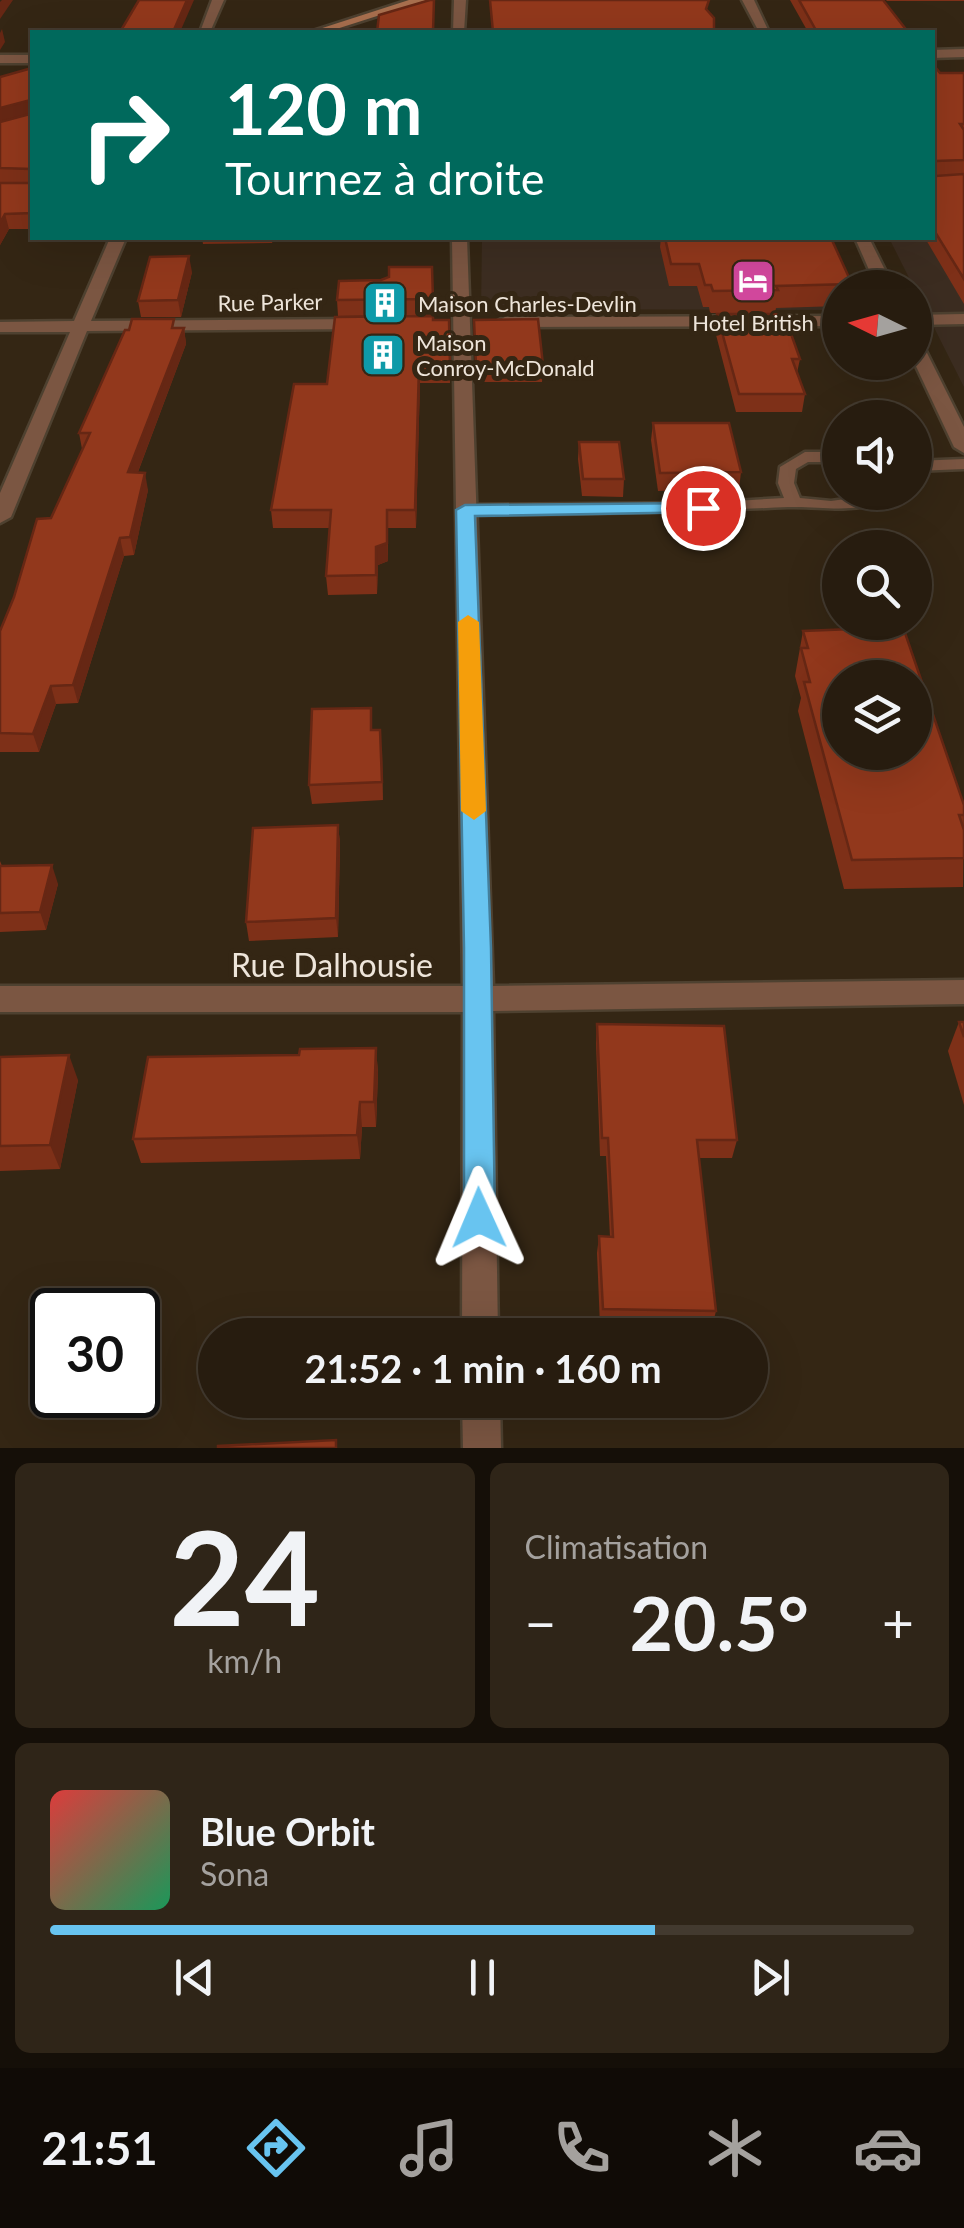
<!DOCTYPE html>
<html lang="fr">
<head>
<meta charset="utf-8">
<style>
  body { margin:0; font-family:Lato,sans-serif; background:#2f2518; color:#f1f3f6; height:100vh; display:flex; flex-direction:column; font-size:38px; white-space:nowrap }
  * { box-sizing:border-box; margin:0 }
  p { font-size:32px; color:#a4a19e }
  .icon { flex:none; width:55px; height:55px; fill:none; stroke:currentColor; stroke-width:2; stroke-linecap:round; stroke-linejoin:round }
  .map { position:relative; height:1448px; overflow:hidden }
  .sheet { display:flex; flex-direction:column; gap:15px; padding:15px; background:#150f08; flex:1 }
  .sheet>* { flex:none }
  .top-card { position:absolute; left:30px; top:30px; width:905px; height:210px; border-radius:0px; box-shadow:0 10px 40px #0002,0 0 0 2px #433a2f; background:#00695c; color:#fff; overflow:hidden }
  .needle { width:65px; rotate:275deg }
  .fabs { position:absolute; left:822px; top:270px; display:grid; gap:20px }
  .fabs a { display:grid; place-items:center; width:110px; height:110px; border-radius:50%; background:#271c0f; box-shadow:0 10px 40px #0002,0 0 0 2px #433a2f; font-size:50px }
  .speed { position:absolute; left:30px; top:1288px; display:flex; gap:20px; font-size:50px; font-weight:700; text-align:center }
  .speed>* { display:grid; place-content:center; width:130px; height:130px; border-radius:50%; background:#271c0f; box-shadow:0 10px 40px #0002,0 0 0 2px #433a2f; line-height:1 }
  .speed .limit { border:5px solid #111; border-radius:15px; background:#fff; color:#111 }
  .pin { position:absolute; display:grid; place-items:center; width:85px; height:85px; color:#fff; margin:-42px; border:5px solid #fff; border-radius:50%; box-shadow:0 2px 10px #0007 }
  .me { position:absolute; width:110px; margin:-55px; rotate:359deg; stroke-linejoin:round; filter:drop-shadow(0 0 8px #0008) }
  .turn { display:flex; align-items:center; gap:35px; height:210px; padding:0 30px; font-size:45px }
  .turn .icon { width:130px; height:130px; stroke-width:2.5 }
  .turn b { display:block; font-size:70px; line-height:85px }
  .big { font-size:75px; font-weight:700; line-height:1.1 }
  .sheet .widget { flex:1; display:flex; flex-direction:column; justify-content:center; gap:15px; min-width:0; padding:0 35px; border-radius:15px; background:#2f2518 }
  .sheet .dial { align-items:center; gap:0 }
  .dial b { font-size:130px; line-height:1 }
  .song { display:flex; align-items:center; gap:30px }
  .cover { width:120px; height:120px; border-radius:15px; background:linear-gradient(135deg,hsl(0 70% 55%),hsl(150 70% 35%)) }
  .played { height:10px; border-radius:5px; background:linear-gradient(90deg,#68c4f0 70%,#433a2f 70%) }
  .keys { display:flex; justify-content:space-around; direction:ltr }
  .heat { display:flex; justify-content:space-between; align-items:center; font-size:55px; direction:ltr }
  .sheet .tiles { flex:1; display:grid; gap:15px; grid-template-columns:1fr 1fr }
  .widget:last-child { grid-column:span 2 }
  .trip { position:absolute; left:198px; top:1318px; width:570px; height:100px; border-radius:50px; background:#271c0f; box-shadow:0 10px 40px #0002,0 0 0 2px #433a2f; font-weight:700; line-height:100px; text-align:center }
  .dock { display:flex; height:160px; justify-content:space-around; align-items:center; background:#100b06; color:#a4a19e }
  .dock .icon { width:70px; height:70px }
  .dock .current { color:#68c4f0 }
  .dock b { font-size:45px; color:#f1f3f6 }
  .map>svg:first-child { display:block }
</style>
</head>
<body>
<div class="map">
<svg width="964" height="1448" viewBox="0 0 964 1448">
  <rect width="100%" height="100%" fill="#342614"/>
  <!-- commercial -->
  <g fill="#3c2d21">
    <path d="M964 190V387L889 238H932Z"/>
    <path d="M482 238H828L840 288V310L481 309Z"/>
  </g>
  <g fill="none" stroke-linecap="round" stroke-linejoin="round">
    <defs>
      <g id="service">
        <path d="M805 452H840V462H808L796 469 794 483 800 498 831 501 860 497 863 492H879L872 505C839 512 819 506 788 507 680 512 573 514 465 515L457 510 465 505 703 503 784 498 778 483 780 467Z"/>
        <path d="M964 459V469L915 471V461Z"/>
      </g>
      <g id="minor">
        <path d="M212 0H224L210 32H200Z"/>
        <path d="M454 0H466L464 32H453Z"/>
        <path d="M964 49V57L932 58V50Z"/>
        <rect x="0" y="55" width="32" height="8"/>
        <path d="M110 238H126L91 321 365 319 374 324 365 329 87 331 11 517 0 523V493L70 332H0V322L74 321Z"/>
        <path d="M452 238H467L493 986 964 980V1004L493 1011 498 1335H462L463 1012H0V986H463Z"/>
        <path d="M964 314V324L915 325V315Z"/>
        <path d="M840 316V326L505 327 496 322 505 317Z"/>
        <path d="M462 1400H500L501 1448H463Z"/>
      </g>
      <g id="tertiary">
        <path d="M742 0H754L769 32H759Z"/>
        <path d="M855 238H869L894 288H877Z"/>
        <path d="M915 342 924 347 964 427V453L954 447 914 362Z"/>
      </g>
      <path id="secondary" d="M409 0H427L327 32H310Z"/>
    </defs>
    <!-- service casing -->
    <use href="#service" stroke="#4e4130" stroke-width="5"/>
    <!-- minor casing -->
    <use href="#minor" stroke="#4e4130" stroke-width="5"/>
    <!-- tertiary casing -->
    <use href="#tertiary" stroke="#4e4130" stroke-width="5"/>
    <!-- secondary casing -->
    <use href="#secondary" stroke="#4e4130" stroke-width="5"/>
    <!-- service -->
    <use href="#service" fill="#7b5642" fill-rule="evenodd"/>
    <!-- minor -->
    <use href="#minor" fill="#7b5642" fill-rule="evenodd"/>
    <!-- tertiary -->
    <use href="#tertiary" fill="#7b5642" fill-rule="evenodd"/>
    <!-- secondary -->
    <use href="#secondary" fill="#a86f4e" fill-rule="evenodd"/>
  </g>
  <!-- wall -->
  <g fill="#7e3018">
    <path d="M790 0H883L908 32H808Z"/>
    <path d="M886 0H964V1H887Z"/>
    <path d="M932 63 940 73H964V304L925 238H932Z"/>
    <path d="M32 68V229H9L0 245V77Z"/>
    <path d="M202 238H274L272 243 203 244Z"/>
    <path d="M661 238H831L852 284 851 288H840V306L776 308 775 313H710L709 307H703L697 286H669L660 247Z"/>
    <path d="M432 267 433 315 338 316 337 300 381 280Z"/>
    <path d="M192 272 181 317H141L138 301Z"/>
    <path d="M717 314 800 359 797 373 805 394 802 412H736L715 331Z"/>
    <path d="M433 320H449L450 383H420L416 528H388V561L378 565 377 594 328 595 326 576 329 528H273L271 510 327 384Z"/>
    <path d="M474 320 543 365 542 382H476Z"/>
    <path d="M175 328H184L186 344 138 472 148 490 134 555 124 556 78 703 56 704 39 752H0V631L82 449 79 433Z"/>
    <path d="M653 423 741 472 739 489 658 491 651 440Z"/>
    <path d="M579 442 624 479 623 497 582 496 578 459Z"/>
    <path d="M803 631 964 805 963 887 844 889 798 711 801 698 795 676Z"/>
    <path d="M373 730 382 749 383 800 312 804 309 785Z"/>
    <path d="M338 825 340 843 338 937 249 941 246 922Z"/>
    <path d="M0 861 2 866 58 884 46 930 0 932Z"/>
    <path d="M959 1022H964V1105L948 1051Z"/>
    <path d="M597 1024 737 1140 732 1158H699L716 1311 712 1327 600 1326 597 1253 599 1236 610 1237 606 1156H600L596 1043Z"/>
    <path d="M376 1048 378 1073 376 1127H362L360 1159 141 1163 133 1139Z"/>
    <path d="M0 1057 78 1080 60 1169 0 1171Z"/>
  </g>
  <!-- shaded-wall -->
  <g fill="#662714">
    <path d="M2 0H13L0 19V2Z"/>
    <path d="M187 0H194L180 32H173Z"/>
    <path d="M2 29 5 42 0 50V33Z"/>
    <path d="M31 100 32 114 0 123V108Z"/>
    <path d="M5 214 9 229 0 245V223Z"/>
    <path d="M189 256 192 272 181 317 178 300Z"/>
    <path d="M184 328 186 344 131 490 128 472Z"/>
    <path d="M419 366 420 383 416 528 415 510Z"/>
    <path d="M145 473 148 490 134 555 130 537Z"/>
    <path d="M387 510 388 561 378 565 377 594 376 547Z"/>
    <path d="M120 538 124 556 78 703 73 685Z"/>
    <path d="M51 686 56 704 39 752 33 734Z"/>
    <path d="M338 825 340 843 338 937 336 918Z"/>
    <path d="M52 865 58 884 46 930 40 912Z"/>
    <path d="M376 1048 378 1073 376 1127 374 1102Z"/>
    <path d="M69 1055 78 1080 60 1169 50 1145Z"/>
    <path d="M360 1102 362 1127 360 1159 357 1135Z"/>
  </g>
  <!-- building -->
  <g fill="#92381c" stroke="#662714" stroke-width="2.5" fill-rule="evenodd">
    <path d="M139 0H187L173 32H120Z"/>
    <path d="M430 0H434L433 32H377L379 15Z"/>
    <path d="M490 0H709L706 9 714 18V32H493Z"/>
    <path d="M799 0H883L908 32H817Z"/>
    <path d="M932 63 940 73H964V124H960L964 130V160L935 161 932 164Z"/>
    <path d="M32 68V213L5 214 0 223V183H29L32 179 31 169 0 168V122L30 114 31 100 0 108V77Z"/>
    <path d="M932 167 936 176 964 174V279L932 227Z"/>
    <path d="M665 238H831L852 284 776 286 778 290 713 291 711 285H705L699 264H671Z"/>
    <path d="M189 256 178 300 138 301 150 257Z"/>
    <path d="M389 267H432L433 299 337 300 339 281 381 280 389 277Z"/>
    <path d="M717 314H784L800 359H792L805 394H739Z"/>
    <path d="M433 316V320H449L450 366H419L415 510H387V543L376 547V575L326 576 331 510H271L294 384H327L335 317Z"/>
    <path d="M132 319H174L172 328H184L128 472 145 473 130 537 120 538 73 685 51 686 33 734 0 733V631L14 597 37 519 51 518 90 433H79L125 330H129Z"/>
    <path d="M538 319 543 365H476L474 320Z"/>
    <path d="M653 423H729L741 472 660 473Z"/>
    <path d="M579 442H619L624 479H583Z"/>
    <path d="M903 627 964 805V815H959L964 830V858L852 860 804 682H810L801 648H808L803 631ZM840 678H915V752H840Z"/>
    <path d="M371 708V730H380L382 782 309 785 312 709Z"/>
    <path d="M338 825 336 918 246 922 253 828Z"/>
    <path d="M52 865 40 912 0 913V866Z"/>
    <path d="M959 1022H964V1037Z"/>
    <path d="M597 1024 724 1026 737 1140H697L716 1311 603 1309 599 1236 613 1237 608 1138H602Z"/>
    <path d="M376 1048 374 1102H360L357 1135 133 1139 148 1057 299 1055 300 1049Z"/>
    <path d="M69 1055 50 1145 0 1146V1057Z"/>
    <path d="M336 1440V1448H218V1446Z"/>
  </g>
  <!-- route -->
  <path fill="#68c4f0" stroke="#447f9c" stroke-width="2.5" d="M703 503 712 508 709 512 475 516 491 948 495 1218 490 1228 479 1233 468 1228 464 1218V948L456 510 465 505Z"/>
  <!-- slow -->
  <path fill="#f59e0b" d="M468 615 479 622 486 811 474 820 461 811 458 622Z"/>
  <!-- icons -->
  <defs>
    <symbol id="hotel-square" viewBox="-11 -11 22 22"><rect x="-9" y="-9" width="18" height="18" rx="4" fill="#d1479c" stroke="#342614"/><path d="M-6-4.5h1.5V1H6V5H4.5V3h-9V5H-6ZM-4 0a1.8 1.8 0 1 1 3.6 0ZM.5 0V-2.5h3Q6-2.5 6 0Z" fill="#fff"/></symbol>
    <symbol id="building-square" viewBox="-11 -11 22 22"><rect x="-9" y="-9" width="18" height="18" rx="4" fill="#0f9aa8" stroke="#342614"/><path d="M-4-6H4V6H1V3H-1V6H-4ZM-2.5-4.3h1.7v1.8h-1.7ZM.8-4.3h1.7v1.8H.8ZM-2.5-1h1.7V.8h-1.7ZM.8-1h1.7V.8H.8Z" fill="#fff"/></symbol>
  </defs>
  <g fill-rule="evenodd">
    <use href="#hotel-square" x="728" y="256" width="50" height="50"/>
    <use href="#building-square" x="360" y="278" width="50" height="50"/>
    <use href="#building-square" x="358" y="330" width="50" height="50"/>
  </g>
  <g text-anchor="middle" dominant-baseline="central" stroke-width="10" stroke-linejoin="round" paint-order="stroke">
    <!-- far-street labels -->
    <g font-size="22" fill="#eee5da" stroke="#342614">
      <text transform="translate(270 302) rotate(-1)">Rue Parker</text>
    </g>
    <!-- far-poi labels -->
    <g font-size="22" fill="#eee5da" stroke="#342614" text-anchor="start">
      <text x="418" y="303">Maison Charles-Devlin</text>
      <text x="753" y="322" text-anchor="middle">Hotel British</text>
      <text x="416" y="342">Maison<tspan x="416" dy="25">Conroy-McDonald</tspan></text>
    </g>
    <!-- near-street labels -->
    <g font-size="32" fill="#eee5da" stroke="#342614">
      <text x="332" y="964">Rue Dalhousie</text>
    </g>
  </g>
</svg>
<div class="fabs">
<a><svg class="needle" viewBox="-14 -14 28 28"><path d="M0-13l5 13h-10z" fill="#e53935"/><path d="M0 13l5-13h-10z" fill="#a4a19e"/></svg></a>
<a><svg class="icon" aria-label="sound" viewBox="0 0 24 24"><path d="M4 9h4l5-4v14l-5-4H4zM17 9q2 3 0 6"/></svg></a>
<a><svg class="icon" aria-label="search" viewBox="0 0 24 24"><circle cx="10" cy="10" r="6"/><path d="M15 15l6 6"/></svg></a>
<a><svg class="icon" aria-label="layers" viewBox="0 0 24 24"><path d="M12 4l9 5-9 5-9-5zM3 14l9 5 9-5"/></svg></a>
</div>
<div class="speed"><div class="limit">30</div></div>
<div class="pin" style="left:703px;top:508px;background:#d93025"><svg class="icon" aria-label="arrive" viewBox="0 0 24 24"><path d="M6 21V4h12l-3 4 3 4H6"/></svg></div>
<svg class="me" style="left:479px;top:1218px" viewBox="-20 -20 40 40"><path d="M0-17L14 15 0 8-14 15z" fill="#68c4f0" stroke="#fff" stroke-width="4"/></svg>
<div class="trip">21:52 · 1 min · 160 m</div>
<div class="top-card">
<div class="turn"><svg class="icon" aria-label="right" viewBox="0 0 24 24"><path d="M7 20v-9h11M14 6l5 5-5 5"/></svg><div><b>120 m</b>Tournez à droite</div></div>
</div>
</div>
<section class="sheet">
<div class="tiles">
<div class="widget dial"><b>24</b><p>km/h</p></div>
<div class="widget"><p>Climatisation</p>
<div class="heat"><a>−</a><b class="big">20.5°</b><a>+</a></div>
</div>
<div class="widget">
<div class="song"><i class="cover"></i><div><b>Blue Orbit</b><p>Sona</p></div></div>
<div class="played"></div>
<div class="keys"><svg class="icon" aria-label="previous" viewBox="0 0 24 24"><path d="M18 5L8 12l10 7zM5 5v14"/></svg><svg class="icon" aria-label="pause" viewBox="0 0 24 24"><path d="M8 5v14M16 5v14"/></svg><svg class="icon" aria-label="next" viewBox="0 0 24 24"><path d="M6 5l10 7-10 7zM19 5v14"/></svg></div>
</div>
</div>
</section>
<nav class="dock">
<b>21:51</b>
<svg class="icon current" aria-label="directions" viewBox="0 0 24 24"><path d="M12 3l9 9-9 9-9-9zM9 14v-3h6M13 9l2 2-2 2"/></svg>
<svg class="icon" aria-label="music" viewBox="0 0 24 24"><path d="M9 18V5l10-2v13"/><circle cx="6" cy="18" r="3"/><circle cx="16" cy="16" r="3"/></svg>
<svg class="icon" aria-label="phone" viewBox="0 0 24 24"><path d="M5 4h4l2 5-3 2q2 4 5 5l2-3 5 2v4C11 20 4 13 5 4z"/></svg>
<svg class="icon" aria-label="climate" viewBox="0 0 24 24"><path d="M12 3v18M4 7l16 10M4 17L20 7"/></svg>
<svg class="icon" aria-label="car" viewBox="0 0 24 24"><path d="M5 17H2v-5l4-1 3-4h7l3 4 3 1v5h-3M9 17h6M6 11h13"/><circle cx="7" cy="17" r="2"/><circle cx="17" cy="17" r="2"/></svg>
</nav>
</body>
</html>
